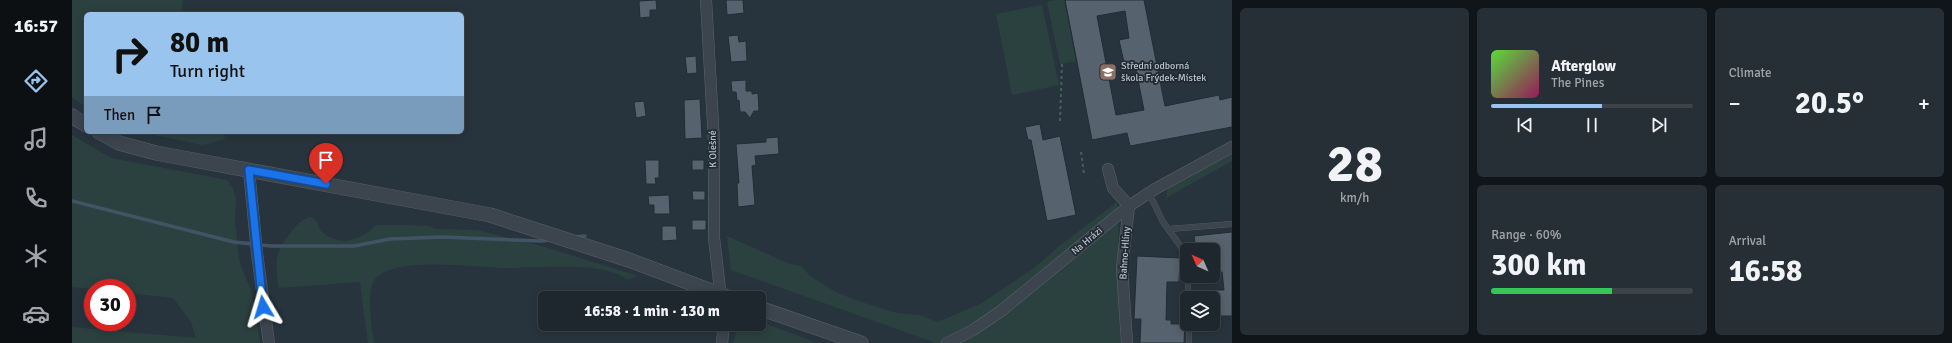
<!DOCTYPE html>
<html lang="en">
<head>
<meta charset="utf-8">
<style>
  body { margin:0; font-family:Signika,sans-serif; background:#262f36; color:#f1f3f6; height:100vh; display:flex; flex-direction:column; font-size:15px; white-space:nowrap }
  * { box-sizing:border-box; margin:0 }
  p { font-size:13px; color:#a1a5aa }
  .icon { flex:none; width:22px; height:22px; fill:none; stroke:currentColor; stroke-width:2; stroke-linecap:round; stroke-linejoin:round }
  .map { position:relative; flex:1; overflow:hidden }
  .side { display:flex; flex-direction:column; gap:8px; padding:8px; background:#101519; width:720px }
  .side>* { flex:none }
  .guide { position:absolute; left:12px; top:12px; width:380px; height:122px; border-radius:6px; box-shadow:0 2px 10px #0003,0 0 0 1px #3c444a; background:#98c4ed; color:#111; overflow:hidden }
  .needle { width:26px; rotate:315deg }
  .tools { position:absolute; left:1108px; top:243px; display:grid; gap:8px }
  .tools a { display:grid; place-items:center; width:40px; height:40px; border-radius:6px; background:#1e272e; box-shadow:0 2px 10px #0003,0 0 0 1px #3c444a; font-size:20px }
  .speed { position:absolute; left:12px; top:279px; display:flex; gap:8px; font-size:20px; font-weight:700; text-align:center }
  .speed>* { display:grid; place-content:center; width:52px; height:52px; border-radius:50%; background:#1e272e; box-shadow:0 2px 10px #0003,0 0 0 1px #3c444a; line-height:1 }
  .speed .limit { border:6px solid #d22; background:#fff; color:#111 }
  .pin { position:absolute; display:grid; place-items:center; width:34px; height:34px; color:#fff; margin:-41px -17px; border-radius:50% 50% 50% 0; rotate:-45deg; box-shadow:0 0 4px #0007 }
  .pin .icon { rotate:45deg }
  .me { position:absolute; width:44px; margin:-22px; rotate:353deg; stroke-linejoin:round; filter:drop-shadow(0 0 3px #0008) }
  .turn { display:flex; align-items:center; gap:14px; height:84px; padding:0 20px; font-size:18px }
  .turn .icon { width:52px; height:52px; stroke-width:2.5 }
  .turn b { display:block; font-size:28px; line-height:34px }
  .then { display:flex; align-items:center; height:38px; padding:0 20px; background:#0003; gap:8px; font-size:15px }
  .big { font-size:30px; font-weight:800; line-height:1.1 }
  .side .tile { flex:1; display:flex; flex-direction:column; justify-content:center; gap:6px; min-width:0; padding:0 14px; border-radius:6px; background:#262f36 }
  .side .dial { align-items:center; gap:0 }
  .dial b { font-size:52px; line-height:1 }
  .song { display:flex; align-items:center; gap:12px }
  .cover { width:48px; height:48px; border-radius:6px; background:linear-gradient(135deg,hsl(110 70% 55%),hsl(330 70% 35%)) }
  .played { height:4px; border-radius:2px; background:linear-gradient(90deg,#98c4ed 55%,#3c444a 55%) }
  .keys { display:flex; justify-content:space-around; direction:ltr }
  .heat { display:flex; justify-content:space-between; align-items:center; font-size:22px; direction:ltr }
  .charge { height:6px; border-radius:3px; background:linear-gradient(90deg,#34c759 60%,#3c444a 0) }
  .side .tiles { flex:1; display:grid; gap:8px; grid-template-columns:repeat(3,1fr) }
  .tile:first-child { grid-row:span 2 }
  .trip { position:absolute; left:466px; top:291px; width:228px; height:40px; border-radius:6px; background:#1e272e; box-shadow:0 2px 10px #0003,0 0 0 1px #3c444a; font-weight:800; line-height:40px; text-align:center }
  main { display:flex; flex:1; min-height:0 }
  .tabs { display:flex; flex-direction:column; width:72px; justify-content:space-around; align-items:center; background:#0c1012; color:#a1a5aa }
  .tabs .icon { width:28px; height:28px }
  .tabs .active { color:#98c4ed }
  .tabs b { font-size:18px; color:#f1f3f6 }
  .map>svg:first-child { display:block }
</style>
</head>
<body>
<main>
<nav class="tabs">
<b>16:57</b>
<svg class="icon active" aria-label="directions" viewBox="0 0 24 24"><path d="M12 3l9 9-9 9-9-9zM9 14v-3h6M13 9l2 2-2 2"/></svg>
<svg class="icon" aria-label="music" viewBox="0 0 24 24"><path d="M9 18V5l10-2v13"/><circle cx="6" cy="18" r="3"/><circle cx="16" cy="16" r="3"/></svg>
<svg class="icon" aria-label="phone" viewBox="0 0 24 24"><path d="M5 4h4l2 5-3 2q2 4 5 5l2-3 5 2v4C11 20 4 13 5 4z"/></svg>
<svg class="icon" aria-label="climate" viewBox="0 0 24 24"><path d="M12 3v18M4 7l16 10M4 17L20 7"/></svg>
<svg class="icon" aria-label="car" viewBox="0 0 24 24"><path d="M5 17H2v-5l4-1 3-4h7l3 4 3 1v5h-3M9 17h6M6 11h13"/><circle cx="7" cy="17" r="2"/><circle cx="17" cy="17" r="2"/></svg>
</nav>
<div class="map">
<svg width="1160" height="343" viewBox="0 0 1160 343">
  <rect width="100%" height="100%" fill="#28343d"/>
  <!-- green -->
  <g fill="#2b413f">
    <path d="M0 0H111L110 9 105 14H14V108L0 97Z"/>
    <path d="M983 0H992L1004 61 988 64 975 2Z"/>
    <path d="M970 5 987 85 940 95 924 14Z"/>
    <path d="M67 132H149L154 139 131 145Z"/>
    <path d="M0 135 39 158 155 180 161 189 164 199 163 223 168 264 179 290 188 343H0V327L124 338 119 322 101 298 55 293V288L21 289 0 287Z"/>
    <path d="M1160 152V161L1094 198 1096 188 1103 182Z"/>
    <path d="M1045 202C1049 249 1044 296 1049 343H864L659 270 655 236 718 264 729 266 738 276 764 292 783 300 825 313 847 315 866 322 910 303 962 268 990 244Z"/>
    <path d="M238 217C245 220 246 222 247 229 264 247 287 243 304 225H334L357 226 364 229 405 230 473 247 566 276 556 280C532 260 463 268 431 268 402 267 329 257 306 276 292 287 300 326 302 343H296L288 282 207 288C202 262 203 251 221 230 226 224 230 219 238 217Z"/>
    <path d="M687 321 745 343H661L665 330 664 324H687Z"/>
  </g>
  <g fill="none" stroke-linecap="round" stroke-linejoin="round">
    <!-- stream -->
    <g stroke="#405465" stroke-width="3.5">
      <path d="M0 201 162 242 199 246H282L318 239 370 237 469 241 478 240"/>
      <path d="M504 237 513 236"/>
    </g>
  </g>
  <!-- building -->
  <g fill="#56626d" stroke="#232c35" fill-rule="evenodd">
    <path d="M584 0 585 10H578V17L568 18 567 1Z"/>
    <path d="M654 0H671L672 13 655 15Z"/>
    <path d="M993 0H1072L1093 106 1147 95 1148 100 1160 97V127L1058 146 1055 133 1020 140ZM1053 11 1057 38 1047 40 1053 67 1063 65 1072 110 1044 115 1025 16Z"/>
    <path d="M666 35 667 42 674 41 675 61 659 62 656 36Z"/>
    <path d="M624 56 625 73 615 74 613 57Z"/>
    <path d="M674 80V91H680V94L686 93 687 111H682L678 118 673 112H668L667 100 665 101 664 92H660L659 81Z"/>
    <path d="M628 99 630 138 613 139 612 100Z"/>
    <path d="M572 101 574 116 564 118 562 102Z"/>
    <path d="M968 124 971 140 988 136 1004 215 975 221 959 140H956L953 127Z"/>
    <path d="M706 137 707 154 683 156 684 165 680 166 683 205 666 207 665 183H667L664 144 694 142V138Z"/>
    <path d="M573 160H587V178H583L584 184H574Z"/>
    <rect x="620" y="160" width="12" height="10"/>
    <path d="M620 191H633V200H621Z"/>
    <path d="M597 195 598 214H582V205H577L576 196Z"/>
    <rect x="620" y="220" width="14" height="10"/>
    <path d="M590 226H604L605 240 590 241Z"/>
    <path d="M1160 232V316H1141V290H1152L1150 272 1141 273V250H1124L1122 236Z"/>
    <path d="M1065 256 1108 258 1107 282H1095L1094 320H1099V324H1113L1112 343H1068L1069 319H1062Z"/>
  </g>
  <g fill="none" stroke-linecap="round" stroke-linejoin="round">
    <defs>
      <g id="service">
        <path d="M1077 193 1091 222 1115 255"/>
        <path d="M1097 229 1160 224"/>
        <path d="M1116 276V298"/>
        <path d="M1117 324V343"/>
      </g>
      <g id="minor">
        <path d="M634 0 642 142V238L649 298"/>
        <path d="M1036 169 1041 188 1057 206 1050 268 1055 343"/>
        <path d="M177 170 185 253 197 343"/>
        <path d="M650 343 652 324"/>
        <path d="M875 343 901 330 929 311 1057 206 1083 189 1160 147"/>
      </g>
      <g id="tertiary">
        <path d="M0 116 14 125"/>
        <path d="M27 132 47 143 84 153 418 215 557 260 658 298"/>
        <path d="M687 308 789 343"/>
      </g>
    </defs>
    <!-- service casing -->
    <use href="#service" stroke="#5a636b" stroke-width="6"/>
    <!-- minor casing -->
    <use href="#minor" stroke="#5a636b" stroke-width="12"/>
    <!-- tertiary casing -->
    <use href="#tertiary" stroke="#5a636b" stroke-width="15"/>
    <!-- path -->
    <g stroke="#4a5d5d" stroke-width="2" stroke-dasharray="3 3" stroke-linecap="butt">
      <path d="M988 121 990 64"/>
      <path d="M1009 152 1012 174"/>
    </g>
    <!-- service -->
    <use href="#service" stroke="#3c454e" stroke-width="5.5"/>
    <!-- minor -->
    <use href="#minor" stroke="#3c454e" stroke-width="11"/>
    <!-- tertiary -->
    <use href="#tertiary" stroke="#3c454e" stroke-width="14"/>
  </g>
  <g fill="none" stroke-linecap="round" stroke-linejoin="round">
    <defs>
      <path id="route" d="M191 307 177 170 254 184"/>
    </defs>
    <!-- route casing -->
    <use href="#route" stroke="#114b97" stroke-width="10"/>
    <!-- route -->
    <use href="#route" stroke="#1a73e8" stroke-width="7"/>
  </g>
  <!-- icons -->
  <defs>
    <symbol id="university-square" viewBox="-11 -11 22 22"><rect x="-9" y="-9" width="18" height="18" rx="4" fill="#8d6e63" stroke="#212a33"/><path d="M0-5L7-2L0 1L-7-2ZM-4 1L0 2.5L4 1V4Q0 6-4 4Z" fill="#fff"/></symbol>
  </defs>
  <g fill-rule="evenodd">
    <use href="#university-square" x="1026" y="62" width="20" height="20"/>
  </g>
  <g text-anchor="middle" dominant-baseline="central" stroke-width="3.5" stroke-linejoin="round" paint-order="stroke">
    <!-- poi labels -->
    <g font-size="10" fill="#b8c0c8" stroke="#212a33" text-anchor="start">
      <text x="1049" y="66">Střední odborná<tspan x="1049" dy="12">škola Frýdek-Místek</tspan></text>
    </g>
    <!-- street labels -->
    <g font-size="10" fill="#b8c0c8" stroke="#212a33">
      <text transform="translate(641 149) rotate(-91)">K Olešné</text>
      <text transform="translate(1015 241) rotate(-40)">Na Hrázi</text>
      <text transform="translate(1053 253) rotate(-86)">Bahno-Hlíny</text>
    </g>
  </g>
</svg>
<div class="tools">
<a><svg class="needle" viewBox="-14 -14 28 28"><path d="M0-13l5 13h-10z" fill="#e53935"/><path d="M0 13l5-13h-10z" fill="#a1a5aa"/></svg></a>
<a><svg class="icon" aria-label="layers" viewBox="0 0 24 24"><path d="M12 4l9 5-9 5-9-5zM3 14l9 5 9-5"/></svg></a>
</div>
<div class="speed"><div class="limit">30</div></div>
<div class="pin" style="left:254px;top:184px;background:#d93025"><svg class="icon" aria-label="arrive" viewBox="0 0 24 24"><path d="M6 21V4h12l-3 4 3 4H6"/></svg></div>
<svg class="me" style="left:191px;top:307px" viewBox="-20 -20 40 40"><path d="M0-17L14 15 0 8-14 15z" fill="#1a73e8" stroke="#fff" stroke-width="4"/></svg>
<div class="trip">16:58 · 1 min · 130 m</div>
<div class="guide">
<div class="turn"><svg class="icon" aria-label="right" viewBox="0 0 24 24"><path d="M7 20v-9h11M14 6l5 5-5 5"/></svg><div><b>80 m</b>Turn right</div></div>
<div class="then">Then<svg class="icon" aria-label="arrive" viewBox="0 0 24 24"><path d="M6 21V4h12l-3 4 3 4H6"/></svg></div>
</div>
</div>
<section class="side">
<div class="tiles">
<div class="tile dial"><b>28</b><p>km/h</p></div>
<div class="tile">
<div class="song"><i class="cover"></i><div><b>Afterglow</b><p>The Pines</p></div></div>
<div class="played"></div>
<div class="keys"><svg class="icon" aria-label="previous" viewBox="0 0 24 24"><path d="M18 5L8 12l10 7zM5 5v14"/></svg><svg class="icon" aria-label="pause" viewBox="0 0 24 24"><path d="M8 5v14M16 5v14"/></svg><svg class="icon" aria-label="next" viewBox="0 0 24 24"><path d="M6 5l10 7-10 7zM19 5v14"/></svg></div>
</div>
<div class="tile"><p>Climate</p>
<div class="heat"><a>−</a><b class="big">20.5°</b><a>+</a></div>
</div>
<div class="tile"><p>Range · 60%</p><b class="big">300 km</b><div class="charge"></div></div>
<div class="tile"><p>Arrival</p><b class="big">16:58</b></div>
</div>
</section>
</main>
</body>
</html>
